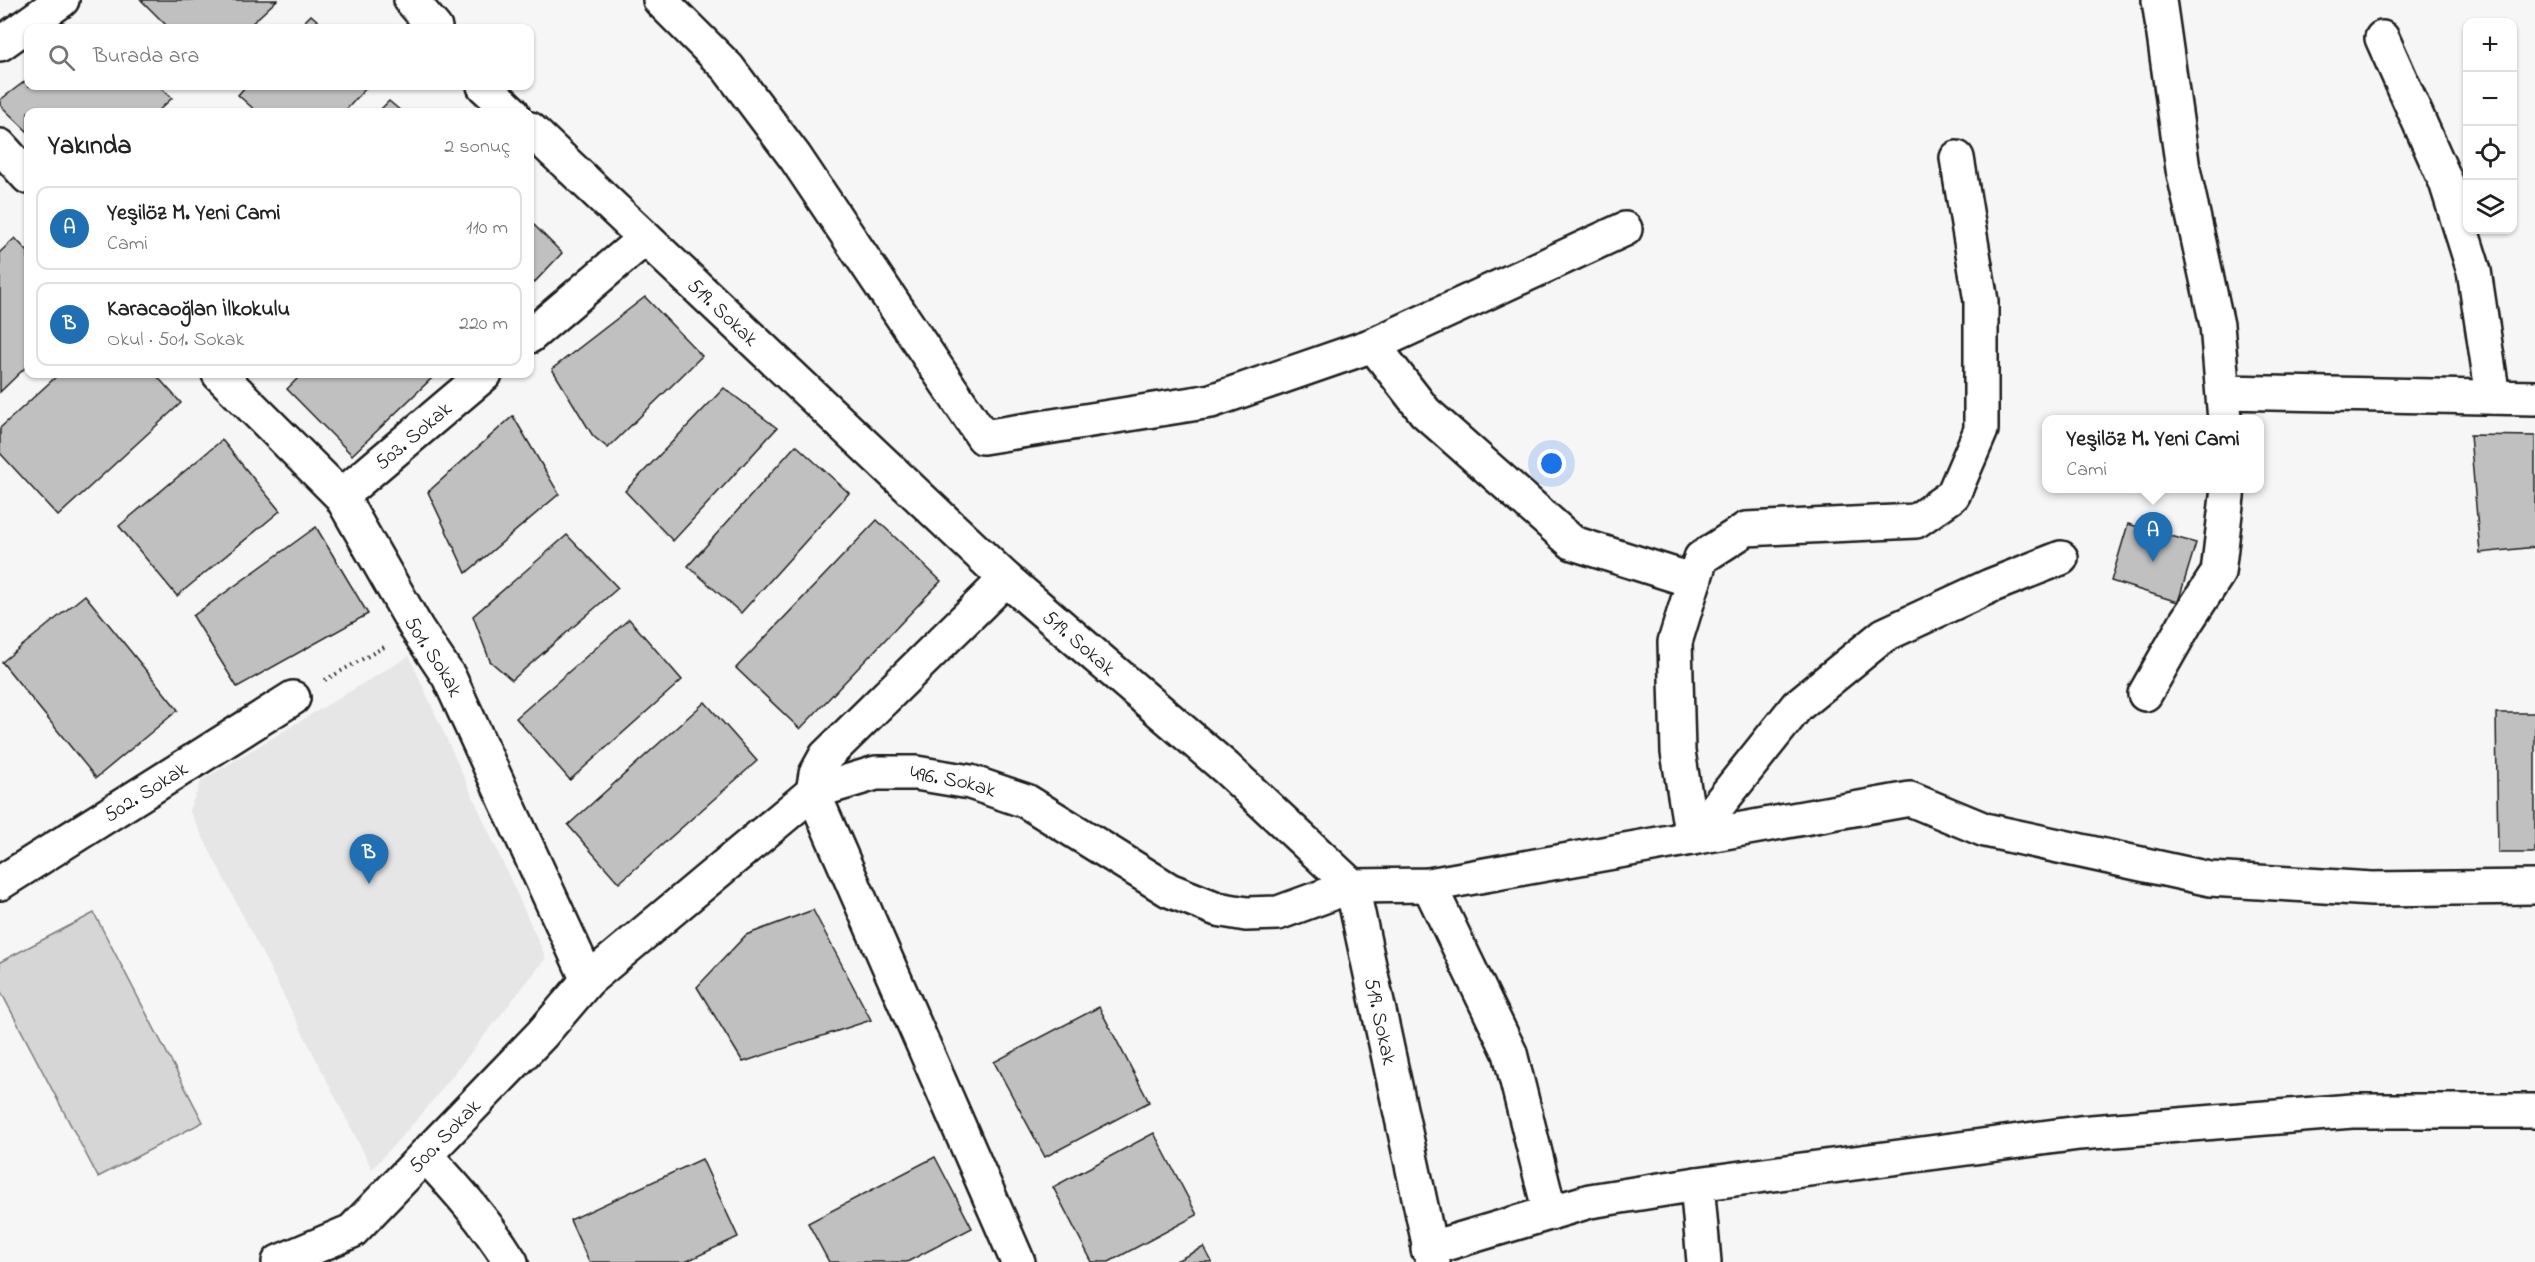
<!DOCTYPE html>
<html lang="tr">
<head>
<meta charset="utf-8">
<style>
  body { margin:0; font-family:"Indie Flower",sans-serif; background:#f6f6f6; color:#222 }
  .controls { position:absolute; right:18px; top:18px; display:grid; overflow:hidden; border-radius:12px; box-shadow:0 2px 4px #0004 }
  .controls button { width:54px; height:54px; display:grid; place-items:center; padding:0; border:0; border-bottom:2px solid #e0e0e0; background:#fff; color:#222; font:30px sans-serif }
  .you { position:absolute; left:1552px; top:464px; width:21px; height:21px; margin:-15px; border:4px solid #fff; border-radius:50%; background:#1a73e8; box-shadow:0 0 0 9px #1a73e833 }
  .badge { display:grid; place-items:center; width:39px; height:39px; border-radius:50%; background:#1f6fb2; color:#fff; font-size:20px; font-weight:700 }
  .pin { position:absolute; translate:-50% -50px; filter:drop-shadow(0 2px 3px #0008) }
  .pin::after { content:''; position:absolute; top:32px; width:21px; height:18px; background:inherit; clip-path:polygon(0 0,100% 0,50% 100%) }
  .popup { position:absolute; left:2042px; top:415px; width:222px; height:78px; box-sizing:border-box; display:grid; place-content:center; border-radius:12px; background:#fff; filter:drop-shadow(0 2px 4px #0005); font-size:20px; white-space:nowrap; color:#767676 }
  .popup b { font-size:22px; color:#222 }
  .popup::after { content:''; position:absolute; left:50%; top:100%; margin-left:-12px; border:12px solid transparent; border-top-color:#fff }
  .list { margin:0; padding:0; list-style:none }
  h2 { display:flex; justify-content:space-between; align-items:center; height:78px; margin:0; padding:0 24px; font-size:26px }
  h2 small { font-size:20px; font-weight:400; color:#767676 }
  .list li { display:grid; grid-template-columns:39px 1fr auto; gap:18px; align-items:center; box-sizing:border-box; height:84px; margin:0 12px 12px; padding:0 12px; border:2px solid #e0e0e0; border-radius:12px }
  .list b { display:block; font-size:22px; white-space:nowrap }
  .list p { margin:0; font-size:20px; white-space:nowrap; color:#767676 }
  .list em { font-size:20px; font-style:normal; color:#767676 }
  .icon { flex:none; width:33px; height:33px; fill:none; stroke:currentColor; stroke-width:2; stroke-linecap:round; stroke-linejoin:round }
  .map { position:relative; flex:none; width:2535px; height:1262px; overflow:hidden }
  .search { position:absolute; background:#fff; box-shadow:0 2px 4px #0004; left:24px; top:24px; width:510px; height:66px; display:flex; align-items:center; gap:15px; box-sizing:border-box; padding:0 21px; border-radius:12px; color:#767676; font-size:22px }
  .panel { position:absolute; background:#fff; box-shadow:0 2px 4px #0004; left:24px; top:108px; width:510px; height:270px; border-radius:12px }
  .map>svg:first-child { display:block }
</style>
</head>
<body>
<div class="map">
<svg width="2535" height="1262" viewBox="0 0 2535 1262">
  <rect width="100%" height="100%" fill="#f6f6f6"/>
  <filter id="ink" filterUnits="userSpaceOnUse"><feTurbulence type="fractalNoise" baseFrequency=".0167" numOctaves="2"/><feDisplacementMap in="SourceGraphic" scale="12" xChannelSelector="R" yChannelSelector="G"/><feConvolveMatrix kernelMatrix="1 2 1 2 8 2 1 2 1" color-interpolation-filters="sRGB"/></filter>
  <g filter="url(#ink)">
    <!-- built -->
    <path fill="#e6e6e6" d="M409,656l137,302 -124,156 -50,55 -183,-359 13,-30z"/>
    <!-- green -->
    <path fill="#d6d6d6" stroke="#797979" stroke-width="1.5" d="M94,913l109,209 -105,55 -98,-187v-28z"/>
    <!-- building -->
    <g fill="#c0c0c0" stroke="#1c1c1c" stroke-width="1.5">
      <path d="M141,0h136l-30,28h-78z"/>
      <path d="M311,15l15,13h-28z"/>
      <path d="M28,79v7h131l13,12 -15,14h-129v20l-28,-27v-5z"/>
      <path d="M246,86h122l-24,26h-87l-19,-17z"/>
      <path d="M389,101l13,11h-24z"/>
      <path d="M530,221l32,32 -32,34z"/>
      <path d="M15,238l13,14v113l-28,27v-140z"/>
      <path d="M645,297l57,59 -94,92 -15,-12 -41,-67z"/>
      <path d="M59,374h96l26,29 -123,113 -58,-63v-25z"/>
      <path d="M302,374h129l3,2 -82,79 -65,-66z"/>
      <path d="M724,388l53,40 -104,113 -48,-50z"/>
      <path d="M513,416l46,78 -93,79 -38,-81z"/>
      <path d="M2470,435l65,1v111l-55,6z"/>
      <path d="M222,440l58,71 -103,85 -58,-70z"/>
      <path d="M796,445l53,48 -108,120 -53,-47z"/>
      <path d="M877,520l64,61 -141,148 -64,-61z"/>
      <path d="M2128,524l68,19 -18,59 -67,-21z"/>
      <path d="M316,527l52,87 -131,73 -44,-71z"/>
      <path d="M567,535l51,53 -106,92 -22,-19 -17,-45z"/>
      <path d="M85,595l93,115 -82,68 -94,-116z"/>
      <path d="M629,619l53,61 -112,100 -54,-62z"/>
      <path d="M705,702l52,59 -138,122 -51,-58z"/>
      <path d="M2496,713h39v140h-37z"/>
      <path d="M813,910l58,110 -128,42 -46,-75 49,-52z"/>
      <path d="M1099,1007l50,95 -104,55 -51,-95z"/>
      <path d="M1154,1133l43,82 -88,47h-17l-39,-75z"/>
      <path d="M935,1157l37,71 -65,34h-78l-21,-39z"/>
      <path d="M702,1159l36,78 -53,25h-96l-19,-42z"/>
      <path d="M1204,1247l8,15h-38z"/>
    </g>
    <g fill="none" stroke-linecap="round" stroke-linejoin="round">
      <!-- minor casing -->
      <g stroke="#1c1c1c" stroke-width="38">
        <g id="minor">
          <path d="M411,0l24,28"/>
          <path d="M660,0l68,68 67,89 188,280 228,-36 162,-56 52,67 148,131 121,38"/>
          <path d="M2159,0l24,169 34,156 8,95"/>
          <path d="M2382,38l64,144 28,89 19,126"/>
          <path d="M0,44l62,-44"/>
          <path d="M484,86l28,26"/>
          <path id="s1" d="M530,129l476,450 220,189 126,118 81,376"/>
          <path d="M0,146l28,31"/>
          <path d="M530,336l115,-98"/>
          <path d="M1373,345l252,-116"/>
          <path id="s2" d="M219,374l122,122 76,133 32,48 139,303"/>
          <path d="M2223,392l312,6"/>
          <path id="s3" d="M341,496l144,-122"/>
          <path d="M1006,579l-180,177 -10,18 -3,18 205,470"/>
          <path d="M2145,694l41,-72 32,-49 10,-85"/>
          <path d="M1692,838l-14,-86 -3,-110 26,-84 45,-29 170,-8 37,-26 28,-65v-129l-24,-143"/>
          <path d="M1692,838l105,-132 87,-71 106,-49 71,-28"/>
          <path id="s4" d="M0,883l293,-185"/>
          <path d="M1429,885l81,168 40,160"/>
          <path d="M425,1155c32,34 61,67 86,107"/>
          <path d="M1697,1184l7,78"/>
          <path d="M1428,1249l162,-48 107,-17 382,-51 273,-22h183"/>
          <path id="s5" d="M279,1262l73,-31 190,-197 46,-54 225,-188 63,-19h40l54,9 56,19 143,89 48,19 29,5 32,-1 74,-27 77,-1 481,-86 75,31 225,49 162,10 163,-2"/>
        </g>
      </g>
      <!-- path -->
      <path stroke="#1c1c1c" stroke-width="4" stroke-dasharray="1.5 4.5" stroke-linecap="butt" d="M325,680l61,-34"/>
      <!-- minor -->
      <use href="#minor" stroke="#fff" stroke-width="33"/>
    </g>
  </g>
  <g text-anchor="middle" stroke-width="5" stroke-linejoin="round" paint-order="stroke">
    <!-- street labels -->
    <g font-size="21" fill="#1c1c1c" stroke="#fff">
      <text dy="7" stroke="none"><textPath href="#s1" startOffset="266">519. Sokak</textPath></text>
      <text dy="7" stroke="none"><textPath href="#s3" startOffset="94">503. Sokak</textPath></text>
      <text dy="7" stroke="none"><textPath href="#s1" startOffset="752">519. Sokak</textPath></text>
      <text dy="7" stroke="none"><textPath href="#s2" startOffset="358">501. Sokak</textPath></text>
      <text dy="7" stroke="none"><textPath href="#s5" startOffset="861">496. Sokak</textPath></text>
      <text dy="7" stroke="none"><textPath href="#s4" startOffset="172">502. Sokak</textPath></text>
      <text dy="7" stroke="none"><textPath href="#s1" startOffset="1256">519. Sokak</textPath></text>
      <text dy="7" stroke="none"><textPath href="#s5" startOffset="212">500. Sokak</textPath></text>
    </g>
  </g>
</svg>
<div class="controls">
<button>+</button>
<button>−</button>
<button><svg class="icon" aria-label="locate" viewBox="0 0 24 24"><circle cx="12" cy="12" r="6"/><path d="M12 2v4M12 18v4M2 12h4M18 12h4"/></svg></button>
<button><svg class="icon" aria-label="layers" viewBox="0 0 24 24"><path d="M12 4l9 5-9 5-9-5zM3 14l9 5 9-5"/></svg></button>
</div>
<div class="you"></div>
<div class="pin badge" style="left:2153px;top:562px">A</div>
<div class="popup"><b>Yeşilöz M. Yeni Cami</b>Cami</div>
<div class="pin badge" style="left:369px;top:884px">B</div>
<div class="search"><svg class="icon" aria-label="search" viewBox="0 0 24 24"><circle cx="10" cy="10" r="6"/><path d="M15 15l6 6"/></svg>Burada ara</div>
<section class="panel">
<h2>Yakında<small>2 sonuç</small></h2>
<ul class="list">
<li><span class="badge">A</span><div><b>Yeşilöz M. Yeni Cami</b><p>Cami</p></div><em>110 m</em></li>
<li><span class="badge">B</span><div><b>Karacaoğlan İlkokulu</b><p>Okul · 501. Sokak</p></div><em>220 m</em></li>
</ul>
</section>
</div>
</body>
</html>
